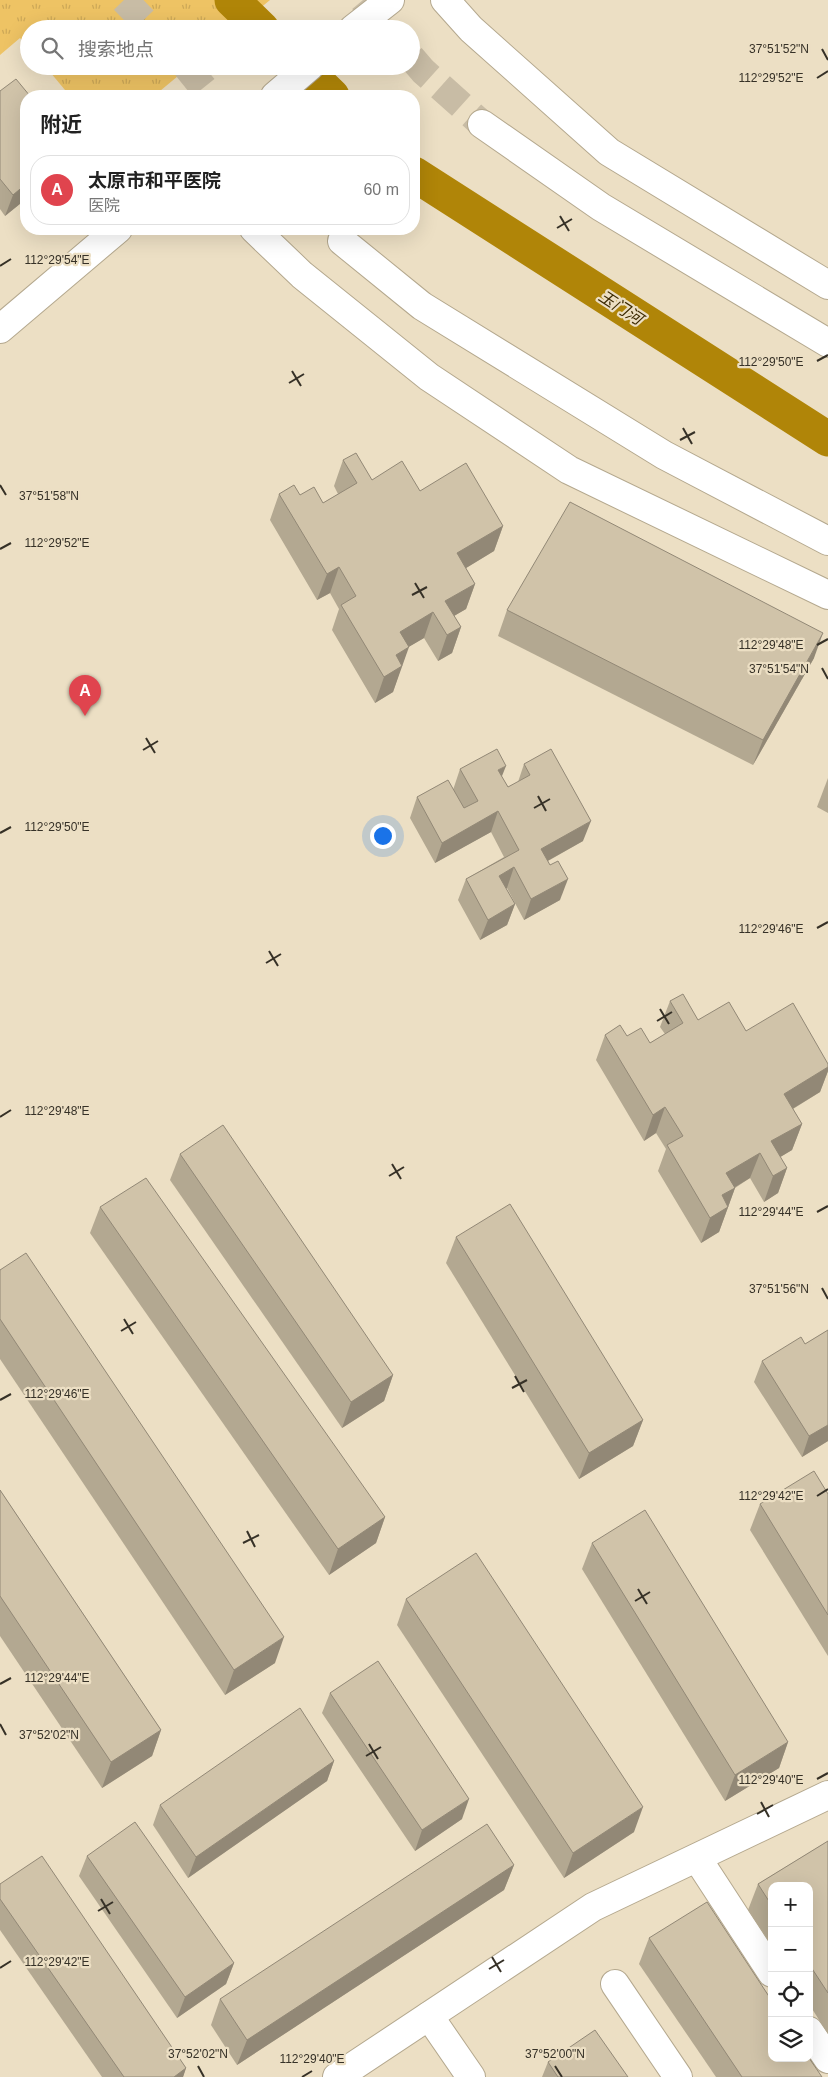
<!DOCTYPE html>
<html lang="zh">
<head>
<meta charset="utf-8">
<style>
  body { margin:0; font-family:Helvetica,"Noto Sans SC",sans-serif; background:#f6f6f6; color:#222 }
  .controls { position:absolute; right:15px; bottom:15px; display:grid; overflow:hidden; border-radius:10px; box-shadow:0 5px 20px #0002 }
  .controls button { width:45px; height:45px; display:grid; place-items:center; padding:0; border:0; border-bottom:1px solid #e0e0e0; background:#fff; color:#222; font:25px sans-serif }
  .you { position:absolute; left:382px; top:835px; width:18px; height:18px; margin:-12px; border:4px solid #fff; border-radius:50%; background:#1a73e8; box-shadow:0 0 0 8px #1a73e833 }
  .badge { display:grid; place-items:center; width:32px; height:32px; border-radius:50%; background:#d93025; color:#fff; font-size:16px; font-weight:700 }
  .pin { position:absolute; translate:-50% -41px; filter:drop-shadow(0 1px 2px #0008) }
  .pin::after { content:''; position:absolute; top:26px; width:18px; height:15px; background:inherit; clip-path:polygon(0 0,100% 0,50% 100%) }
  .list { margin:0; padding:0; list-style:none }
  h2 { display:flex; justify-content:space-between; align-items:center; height:65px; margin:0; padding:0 20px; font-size:21px }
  h2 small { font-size:16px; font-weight:400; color:#767676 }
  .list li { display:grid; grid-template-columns:32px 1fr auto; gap:15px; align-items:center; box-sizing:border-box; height:70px; margin:0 10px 10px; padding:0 10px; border:1px solid #e0e0e0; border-radius:20px }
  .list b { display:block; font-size:19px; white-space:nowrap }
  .list p { margin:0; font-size:16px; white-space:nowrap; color:#767676 }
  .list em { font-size:16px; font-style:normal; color:#767676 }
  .icon { flex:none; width:28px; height:28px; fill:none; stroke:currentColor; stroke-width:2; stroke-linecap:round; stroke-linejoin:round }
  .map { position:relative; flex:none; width:828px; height:2077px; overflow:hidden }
  .search { position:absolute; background:#fff; box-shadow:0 5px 20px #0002; left:20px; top:20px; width:400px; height:55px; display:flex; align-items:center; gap:12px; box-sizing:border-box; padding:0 18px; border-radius:28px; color:#767676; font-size:19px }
  .panel { position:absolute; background:#fff; box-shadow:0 5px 20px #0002; left:20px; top:90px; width:400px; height:145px; border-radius:20px }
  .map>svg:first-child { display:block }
</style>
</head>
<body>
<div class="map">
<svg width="828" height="2077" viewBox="0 0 828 2077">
  <defs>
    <pattern id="park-tufts" width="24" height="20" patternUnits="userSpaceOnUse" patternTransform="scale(1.25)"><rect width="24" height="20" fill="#eec364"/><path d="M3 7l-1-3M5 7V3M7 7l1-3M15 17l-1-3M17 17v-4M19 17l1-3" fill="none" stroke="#cda857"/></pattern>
  </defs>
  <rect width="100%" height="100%" fill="#ecdfc4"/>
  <!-- park -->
  <g fill="url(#park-tufts)">
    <path d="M0,0h270l-35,29h-206v19l-9,-10 -20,17z"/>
    <path d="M45,66h145l-36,30h-84z"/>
  </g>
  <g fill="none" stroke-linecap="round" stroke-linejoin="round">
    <!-- canal -->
    <g stroke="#b08508" stroke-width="35">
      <path d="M232,0l30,29"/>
      <path d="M301,66l31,30"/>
      <path d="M414,174l414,265"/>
    </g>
    <!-- major-tunnel -->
    <g stroke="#c8bca5" stroke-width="28" stroke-dasharray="28 14" stroke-linecap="butt">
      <path d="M124,0l28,29"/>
      <path d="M363,0l24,29"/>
      <path d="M411,57l12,14 59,53"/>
      <path d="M186,66l24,30"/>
    </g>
    <!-- minor casing -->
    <g stroke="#b4a88e" stroke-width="30">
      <g id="minor">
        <path d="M445,0l26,29 138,123 219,133"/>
        <path d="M353,29l37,-29"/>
        <path d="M275,96l35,-30"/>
        <path d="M254,229l48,46 127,102 140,93 259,125"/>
        <path d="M0,329l118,-100"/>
        <path d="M697,1858l75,115"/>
        <path d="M615,1984l63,93"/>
        <path d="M429,2016l42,61"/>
        <path d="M809,2031l19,28"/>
        <path d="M337,2077l256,-170 235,-112"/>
      </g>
    </g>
    <!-- major casing -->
    <g stroke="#b4a88e" stroke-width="30">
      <g id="major">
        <path d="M482,124l119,83 227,136"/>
        <path d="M342,241l80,65 242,149 164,86"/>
      </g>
    </g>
    <!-- minor -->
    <use href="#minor" stroke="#fff" stroke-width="28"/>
    <!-- major -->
    <use href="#major" stroke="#fff" stroke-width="28"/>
  </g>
  <!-- wall -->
  <g fill="#b3a891">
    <path d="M0,91l26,5v103l-21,17 -5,-7z"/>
    <path d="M343,460l29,20 48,11 83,35 -9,25 -28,17 9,16 -9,25 -12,7 7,11 -9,26 -14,8 -14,-23 -16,9 -15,45 -18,11 -43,-73 7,-21 -9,-16 -13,7 -47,-80 9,-26 21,1 23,8 15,-9 -4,-8z"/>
    <path d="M507,610l307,48 -61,107 -255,-129z"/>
    <path d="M524,764l59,77 -35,20 12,39 -36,20 -17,-32h-1l9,16 -8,21 -27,15 -22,-40 8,-21 38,-22 -13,-25 -56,31 -25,-45 7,-21 36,-7 7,-21 42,8 6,10 10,-5z"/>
    <path d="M828,778v35l-11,-6z"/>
    <path d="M670,1001l28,19 48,11 82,33v7l-8,21 -27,17 9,15 -10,26 -12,7 7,11 -9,25 -14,9 -14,-24 -15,10 -16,44 -18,11 -43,-72 8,-22 -10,-16 -12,8 -48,-81 9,-25 22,1 23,7 15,-9 -5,-7z"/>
    <path d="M180,1154l213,221 -9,26 -42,27 -172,-248z"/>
    <path d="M100,1207l285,310 -9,26 -47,32 -239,-342z"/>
    <path d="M456,1237l187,183 -10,26 -54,33 -133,-216z"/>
    <path d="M0,1270l275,393 -50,32 -225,-336z"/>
    <path d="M828,1330v111l-26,16 -48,-75 8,-21 43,-17z"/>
    <path d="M0,1490l161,240 -9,26 -50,32 -102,-152z"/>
    <path d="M828,1494v162l-78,-126 10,-26z"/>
    <path d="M592,1543l196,199 -9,26 -54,33 -143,-232z"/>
    <path d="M406,1599l228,233 -70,46 -167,-253z"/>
    <path d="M330,1693l132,126 -47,32 -93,-138z"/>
    <path d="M334,1761l-7,20 -139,97 -35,-53 7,-20z"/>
    <path d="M828,1841v193l-19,-30v-118h-37v60l-24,-36 10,-26z"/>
    <path d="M87,1856l147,107 -8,21 -49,34 -98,-142z"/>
    <path d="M514,1865l-10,25 -267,175 -26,-40 9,-26z"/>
    <path d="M0,1884l186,184 -3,9h-81l-102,-147z"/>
    <path d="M649,1938l173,139h-106l-77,-113z"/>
    <path d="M548,2062l80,15h-86z"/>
  </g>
  <!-- shaded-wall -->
  <g fill="#928876">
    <path d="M26,184v15l-21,17 8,-21z"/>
    <path d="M503,526l-9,25 -46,28 9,-26z"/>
    <path d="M339,567l-9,26 -13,7 10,-26z"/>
    <path d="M475,584l-9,25 -26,15 5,-23z"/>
    <path d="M433,612l-9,26 -34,20 10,-26z"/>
    <path d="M461,627l-9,26 -14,8 9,-26z"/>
    <path d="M823,633l-9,25 -61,107 10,-25z"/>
    <path d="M409,647l-16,45 -18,11 9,-26 12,-22z"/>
    <path d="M506,766l-8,20v-16z"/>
    <path d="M498,811l-7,21 -56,31 7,-20z"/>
    <path d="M591,821l-8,20 -50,28 8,-20z"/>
    <path d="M514,867l-7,21 -15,8 7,-20z"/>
    <path d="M568,879l-8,21 -36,20 7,-21z"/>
    <path d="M515,904l-8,21 -27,15 8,-20z"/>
    <path d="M828,1067v4l-8,21 -46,28 10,-26z"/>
    <path d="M665,1107l-9,26 -12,8 9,-26z"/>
    <path d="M802,1124l-10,26 -25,15 4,-24z"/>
    <path d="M760,1153l-10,25 -33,20 9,-25z"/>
    <path d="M787,1168l-9,25 -14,9 9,-26z"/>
    <path d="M735,1188l-16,44 -18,11 9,-25 12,-23z"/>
    <path d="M393,1375l-9,26 -42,27 9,-26z"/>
    <path d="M643,1420l-10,26 -54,33 10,-26z"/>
    <path d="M828,1425v16l-26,16 7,-21z"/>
    <path d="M385,1517l-9,26 -47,32 9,-26z"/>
    <path d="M284,1637l-9,26 -50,32 9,-25z"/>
    <path d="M161,1730l-9,26 -50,32 9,-26z"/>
    <path d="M788,1742l-9,26 -54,33 10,-26z"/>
    <path d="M334,1761l-7,20 -139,97 8,-21z"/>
    <path d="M469,1799l-7,20 -47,32 7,-21z"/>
    <path d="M643,1807l-9,25 -70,46 9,-25z"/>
    <path d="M514,1865l-10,25 -267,175 10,-25z"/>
    <path d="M234,1963l-8,21 -49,34 8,-21z"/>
    <path d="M186,2068l-3,9h-9z"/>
  </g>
  <!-- building -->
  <g fill="#d0c3a9" stroke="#928876">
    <path d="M16,79l14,17h-4v88l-13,11 -13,-16v-88z"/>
    <path d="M356,453l16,27 30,-19 18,30 46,-28 37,63 -46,27 18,31 -30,17 16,26 -14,8 -14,-23 -33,20 9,15 -13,8 6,11 -18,11 -43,-72 15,-9 -17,-29 -12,7 -48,-80 15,-9 6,10 14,-8 9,16 34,-20 -14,-23z"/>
    <path d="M570,502l253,131 -60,107 -256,-130z"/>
    <path d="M497,749l9,17 -8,4 10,17 22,-12 -6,-11 27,-15 40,72 -50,28 9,16 8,-4 10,18 -37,20 -17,-32 -15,9 16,28 -27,16 -22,-41 53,-29 -21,-39 -56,32 -25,-46 31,-17 16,28 14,-7 -18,-32z"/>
    <path d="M683,994l15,26 31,-18 17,29 47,-28 35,61v3l-44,27 18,30 -31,17 16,27 -14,8 -13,-23 -34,20 9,15 -13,7 6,12 -18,11 -43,-73 16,-9 -18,-29 -12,8 -48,-80 15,-10 7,11 14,-8 9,15 33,-20 -13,-22z"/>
    <path d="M223,1125l170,250 -42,27 -171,-248z"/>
    <path d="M146,1178l239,339 -47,32 -238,-342z"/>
    <path d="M510,1204l133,216 -54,33 -133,-216z"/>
    <path d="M26,1253l258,384 -50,33 -234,-351v-49z"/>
    <path d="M828,1330v95l-19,11 -47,-75 39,-24 4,7z"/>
    <path d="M814,1471l14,23v121l-68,-111z"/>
    <path d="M0,1490l161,240 -50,32 -111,-166z"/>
    <path d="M645,1510l143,232 -53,33 -143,-232z"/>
    <path d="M476,1553l167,254 -70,46 -167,-254z"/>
    <path d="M378,1661l91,138 -47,31 -92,-137z"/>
    <path d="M300,1708l34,53 -138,96 -36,-52z"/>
    <path d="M135,1822l99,141 -49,34 -98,-141z"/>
    <path d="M487,1824l27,41 -267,175 -27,-41z"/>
    <path d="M828,1841v152l-19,-29v-78h-37v20l-14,-22z"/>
    <path d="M42,1856l144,212 -12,9h-50l-124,-178v-15z"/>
    <path d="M707,1902l65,99v57h37l13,19h-80l-93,-139z"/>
    <path d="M595,2030l33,47h-70l-10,-15z"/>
  </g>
  <!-- ticks -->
  <path fill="none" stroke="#363127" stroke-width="2" d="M822,49l6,11M817,78l11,-7M560,216l9,15M557,228l15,-9M0,266l11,-7M817,361l11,-6M292,371l9,15M289,383l15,-9M683,428l9,16M680,440l15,-8M0,485l6,10M0,549l11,-6M415,583l9,15M412,595l15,-8M817,645l11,-6M822,668l6,11M146,738l9,15M143,750l15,-9M538,796l8,15M534,808l16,-9M0,833l11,-6M817,928l11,-6M269,951l9,15M266,963l15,-9M660,1009l9,15M657,1021l15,-9M0,1117l11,-7M392,1164l9,15M389,1176l15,-9M817,1212l11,-6M822,1288l6,11M124,1319l9,15M121,1331l15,-9M515,1376l9,16M512,1388l15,-8M0,1400l11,-6M817,1496l11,-7M247,1531l8,16M243,1543l16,-8M638,1589l9,15M635,1601l15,-9M0,1684l11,-6M0,1724l6,11M369,1744l9,15M366,1756l15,-9M817,1779l11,-6M761,1802l8,15M757,1814l16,-9M101,1899l9,15M98,1911l15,-9M492,1957l9,15M0,1968l11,-7M489,1969l15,-9M198,2066l6,11M555,2066l7,11M302,2077l10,-6"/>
  <g text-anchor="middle" stroke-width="4.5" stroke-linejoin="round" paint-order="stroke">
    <!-- water labels -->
    <g font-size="16" font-style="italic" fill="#3b2900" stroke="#ecdfc4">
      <text transform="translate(621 307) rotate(33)" y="6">玉门河</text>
    </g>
  </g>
  <g font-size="12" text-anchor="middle" fill="#363127" stroke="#ecdfc4" stroke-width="4.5" stroke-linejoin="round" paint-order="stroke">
    <text x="779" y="53">37°51'52"N</text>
    <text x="771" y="82">112°29'52"E</text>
    <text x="57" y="264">112°29'54"E</text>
    <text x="771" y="366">112°29'50"E</text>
    <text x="49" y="500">37°51'58"N</text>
    <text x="57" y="547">112°29'52"E</text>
    <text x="771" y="649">112°29'48"E</text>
    <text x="779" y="673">37°51'54"N</text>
    <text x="57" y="831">112°29'50"E</text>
    <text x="771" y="933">112°29'46"E</text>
    <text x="57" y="1115">112°29'48"E</text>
    <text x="771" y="1216">112°29'44"E</text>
    <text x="779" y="1293">37°51'56"N</text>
    <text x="57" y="1398">112°29'46"E</text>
    <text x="771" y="1500">112°29'42"E</text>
    <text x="57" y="1682">112°29'44"E</text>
    <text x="49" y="1739">37°52'02"N</text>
    <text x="771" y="1784">112°29'40"E</text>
    <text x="57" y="1966">112°29'42"E</text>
    <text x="198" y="2058">37°52'02"N</text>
    <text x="555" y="2058">37°52'00"N</text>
    <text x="312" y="2063">112°29'40"E</text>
  </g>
</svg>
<div class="controls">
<button>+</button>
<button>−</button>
<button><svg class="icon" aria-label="locate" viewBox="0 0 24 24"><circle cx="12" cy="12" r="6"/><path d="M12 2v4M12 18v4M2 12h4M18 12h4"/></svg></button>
<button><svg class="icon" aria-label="layers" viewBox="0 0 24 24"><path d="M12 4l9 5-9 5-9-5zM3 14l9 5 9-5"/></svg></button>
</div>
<div class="you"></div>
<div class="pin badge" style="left:85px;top:716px;background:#e0444e">A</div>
<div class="search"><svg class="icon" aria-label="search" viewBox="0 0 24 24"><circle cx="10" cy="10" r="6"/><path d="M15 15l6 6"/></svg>搜索地点</div>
<section class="panel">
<h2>附近<small></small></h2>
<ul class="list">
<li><span class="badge" style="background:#e0444e">A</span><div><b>太原市和平医院</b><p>医院</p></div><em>60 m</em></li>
</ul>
</section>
</div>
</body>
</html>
